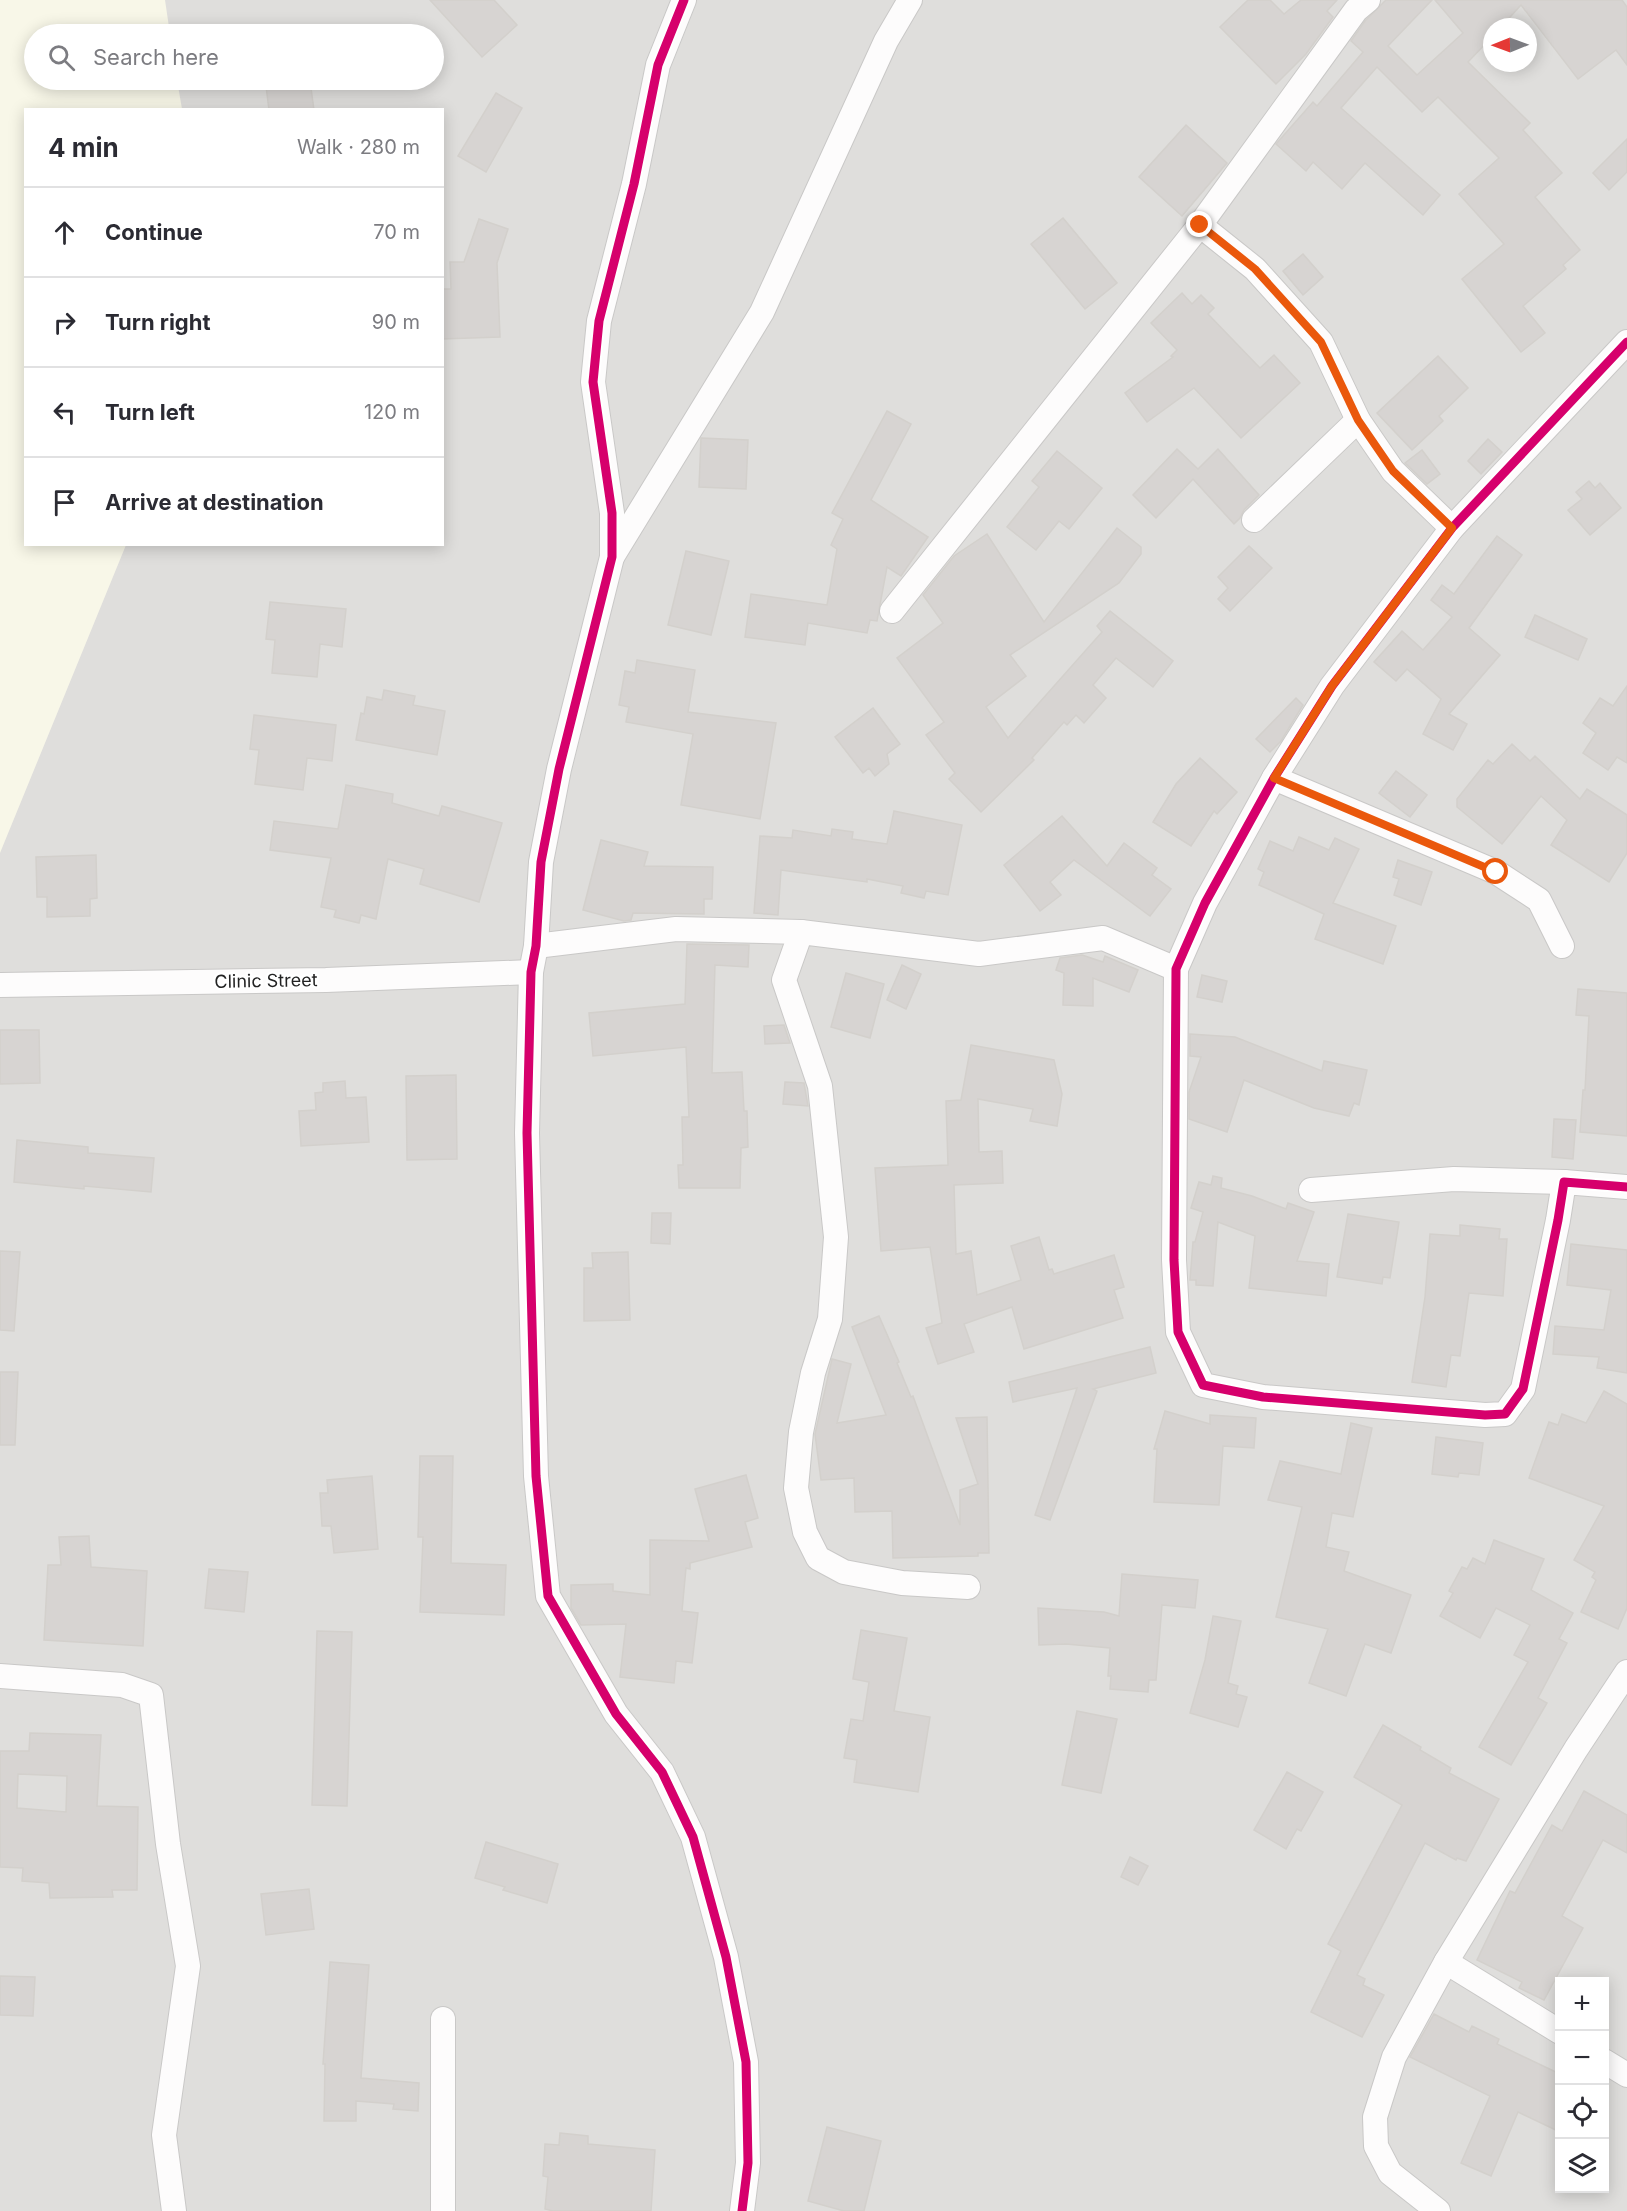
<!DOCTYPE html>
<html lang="en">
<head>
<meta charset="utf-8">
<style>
  body { margin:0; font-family:Inter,sans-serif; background:#f2f2f3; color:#2b2b33 }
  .controls { position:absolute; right:18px; bottom:18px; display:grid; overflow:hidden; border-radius:0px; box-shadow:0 3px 15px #0003 }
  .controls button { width:54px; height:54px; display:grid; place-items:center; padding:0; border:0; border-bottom:2px solid #e1e1e2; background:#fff; color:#2b2b33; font:30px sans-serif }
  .compass { position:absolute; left:1483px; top:18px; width:54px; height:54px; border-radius:50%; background:#fff; box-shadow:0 3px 15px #0003; rotate:269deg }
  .stop { position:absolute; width:18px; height:18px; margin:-14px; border:4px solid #ea580c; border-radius:50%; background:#fff }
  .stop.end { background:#ea580c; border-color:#fff; box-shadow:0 2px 6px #0008 }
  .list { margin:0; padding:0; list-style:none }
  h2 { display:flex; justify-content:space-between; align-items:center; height:78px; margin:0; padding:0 24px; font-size:26px }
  h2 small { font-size:20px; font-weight:400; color:#7c7c81 }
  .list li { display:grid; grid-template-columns:39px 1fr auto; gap:18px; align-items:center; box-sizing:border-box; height:90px; padding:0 24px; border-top:2px solid #e1e1e2 }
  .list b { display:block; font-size:22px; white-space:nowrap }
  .list em { font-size:20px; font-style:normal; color:#7c7c81 }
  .icon { flex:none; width:33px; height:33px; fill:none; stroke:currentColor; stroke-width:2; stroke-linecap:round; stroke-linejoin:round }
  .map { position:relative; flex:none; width:1627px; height:2211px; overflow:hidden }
  .search { position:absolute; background:#fff; box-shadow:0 3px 15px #0003; left:24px; top:24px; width:420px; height:66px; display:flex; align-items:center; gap:15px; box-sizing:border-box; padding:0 21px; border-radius:33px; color:#7c7c81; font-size:22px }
  .panel { position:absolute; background:#fff; box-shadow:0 3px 15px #0003; left:24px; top:108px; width:420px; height:438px; border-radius:0px }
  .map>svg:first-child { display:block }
</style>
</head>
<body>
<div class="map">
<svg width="1627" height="2211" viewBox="0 0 1627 2211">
  <rect width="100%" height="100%" fill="#f0eeeb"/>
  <!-- residential -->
  <path fill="#dfdedc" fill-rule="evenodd" d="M0,0h1627v2211h-1627zM1492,27h36v36h-36zM34,34h400v46h-400zM26,110h416v434h-416zM1560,1982h44v206h-44z"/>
  <!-- education -->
  <path fill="#f8f7e8" d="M0,0h165l5,34h-136v46h143l5,29 -156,1v434l100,1 -126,308z"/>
  <!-- building -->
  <g fill="#d7d4d2" stroke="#d3d0cc" stroke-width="1.5" fill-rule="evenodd">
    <path d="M430,0h64l23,25 -35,32z"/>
    <path d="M1248,0h22l14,14 17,-14h36l-10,11 6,6 -27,37 -30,30 -56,-57z"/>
    <path d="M1386,0h46l-44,46 29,29 46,-42 -28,-33h187l5,7v58l-11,-15 -38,29 -57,-74 -20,22h-9v10l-24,25 62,61 -7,7 39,43 -27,24 45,53 -17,15 3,4 -43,37 22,27 -24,19 -59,-73 42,-35 -45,-50 40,-36 -61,-61 -16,15 -45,-45 -36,41 99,87 -17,20 -58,-52 -23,26 -29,-27 -7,9 -30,-27 37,-42 4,4 46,-54 -12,-11 14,-20z"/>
    <path d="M310,81l4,29h-45l-3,-24z"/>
    <path d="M496,93l26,15 -36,64 -28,-16z"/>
    <path d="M1186,125l41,38 -45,53 -43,-39z"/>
    <path d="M1627,139v33l-18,18 -16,-17z"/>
    <path d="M1063,218l54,65 -32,26 -54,-65z"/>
    <path d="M479,219l29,10 -11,34 3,74 -58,2v-50h9l-1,-27h14z"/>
    <path d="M1303,254l20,23 -20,18 -20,-24z"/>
    <path d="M1182,293l10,11 9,-9 13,13 -6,6 52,54 14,-13 26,28 -59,55 -47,-50 -47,34 -22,-29 48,-36 -2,-1 6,-6 -26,-27z"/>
    <path d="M1438,356l30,32 -29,28 4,5 -31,29 -35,-37z"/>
    <path d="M887,411l24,13 -40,76 57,37 -27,39 -14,-9 -10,54 -7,-1 -3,13 -59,-10 -3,22 -60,-8 6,-43 76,11 10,-56 -6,-4 12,-26 -11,-6z"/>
    <path d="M701,438l47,2 -2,49 -47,-2z"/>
    <path d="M1488,439l14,13 -21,22 -13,-13z"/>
    <path d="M1177,449l21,20 20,-20 41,46 -15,15 -4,8 -6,6 -41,-45 -37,39 -23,-23z"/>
    <path d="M1422,450l18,24 -13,10 -22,-21z"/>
    <path d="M1057,451l45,37 -33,41 -10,-8 -23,29 -29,-23 32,-40 -7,-6z"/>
    <path d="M1589,481l6,7 5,-5 21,25 -31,27 -22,-25 14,-11 -6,-7z"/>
    <path d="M1117,528l24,19v7l-22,29 -109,72 16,21 -40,31 22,31 94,-106 -5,-6 13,-15 63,50 -20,26 -37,-29 -23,27 13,13 -22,25 -8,-8 -9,10 -3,-3 -32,36 2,2 -53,52 -32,-33 6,-6 -29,-38 18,-13 -47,-64 46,-35 -20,-28 31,-39 33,-22 57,88z"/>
    <path d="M1497,536l25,19 -53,73 31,27 -51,59 18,10 -14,26 -30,-16 18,-35 -34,-30 -11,12 -22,-19 28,-31 21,19 29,-33 -21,-17 11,-15 12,9z"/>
    <path d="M1249,546l23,22 -42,43 -12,-12 10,-11 -10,-11z"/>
    <path d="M686,551l43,10 -18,74 -43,-10z"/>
    <path d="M270,602l76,7 -4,38 -22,-3 -3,33 -45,-4 3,-33 -9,-1z"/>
    <path d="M1535,615l52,24 -9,21 -53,-23z"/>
    <path d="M637,660l58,10 -7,42 88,11 -16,96 -79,-14 12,-71 -67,-12 3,-15 -10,-2 6,-34 10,2z"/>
    <path d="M1627,686v77l-10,-6 -9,13 -25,-17 13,-20 -13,-10 17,-25 13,8z"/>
    <path d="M384,690l31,6 -2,9 32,6 -8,44 -81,-15 5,-27 3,1 3,-17 15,3z"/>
    <path d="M1296,698l7,7 -22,36 -11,11 -14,-13z"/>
    <path d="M873,708l27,36 -13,10 2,10 -14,12 -6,-8 -6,5 -28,-36z"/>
    <path d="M254,715l82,10 -4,36 -25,-3 -4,32 -48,-6 4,-34 -9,-1z"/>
    <path d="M1512,744l18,17 5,-5 45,43 7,-10 40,26v38l-18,29 -58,-37 16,-25 -26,-24 -39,48 -45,-37v-8l31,-39 5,4z"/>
    <path d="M1200,758l37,34 -20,22 -3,-3 -23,35 -38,-24 23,-38z"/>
    <path d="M1396,771l31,24 -17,22 -31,-24z"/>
    <path d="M346,785l47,9 -1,9 47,13 3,-10 60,17 -23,79 -59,-18 4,-15 -36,-10 -12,60 -15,-4 -2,8 -25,-6 2,-7 -15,-3 10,-49 -61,-8 4,-29 64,8z"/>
    <path d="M894,811l68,14 -14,70 -22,-4 -2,7 -23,-5 2,-7 -36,-7v3l-86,-12 -3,45 -24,-2 6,-77 32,2 1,-8 38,6 1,-7 21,3 -1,7 35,5z"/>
    <path d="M1062,816l45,50 17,-23 33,25 -5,7 19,14 -21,27 -76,-56 -24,22 11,13 -21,16 -36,-46z"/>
    <path d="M1299,837l30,13 6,-12 24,11 -26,54 63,23 -13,38 -68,-25 9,-25 -65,-29 5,-13 -6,-3 12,-28 23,10z"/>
    <path d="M601,840l47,12 -4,14 69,1 -1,32h-8v15l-71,-1 -2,7 -7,1 -41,-11z"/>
    <path d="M96,855l1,43 -7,1v17l-43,1v-20h-10l-1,-40z"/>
    <path d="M1398,860l34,12 -11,33 -27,-10 5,-16 -6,-2z"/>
    <path d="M687,944l62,1 -1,22 -33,-2 -3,108 30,-1 2,39h3l1,36 -7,1 -1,40h-61l-1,-23h5l-1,-48h7l-3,-70 -93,9 -4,-43 96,-9z"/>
    <path d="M1082,955l21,7 2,-6 33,14 -9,22 -36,-14v28l-30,-1 1,-32 -8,-3 4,-12z"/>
    <path d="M902,965l19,9 -15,35 -19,-9z"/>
    <path d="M846,973l38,11 -14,54 -39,-11z"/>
    <path d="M1202,975l25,6 -5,21 -25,-5z"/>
    <path d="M1578,989l49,4v143l-47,-4 3,-42h2l4,-74 -13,-1z"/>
    <path d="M784,1025l6,18 -25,1 -1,-18z"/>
    <path d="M0,1030h39l1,53 -40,1z"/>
    <path d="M1190,1034l45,3 87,34 2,-10 43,9 -8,35 -5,-2 -5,13 -35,-8 -70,-28 -17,52 -38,-13v-27l12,-35 -11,-1z"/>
    <path d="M971,1045l83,15 8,34 -5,32 -27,-5 3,-12 -55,-10 1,53 23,-1 1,32 -49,2 2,69 15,-3 6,44 44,-15 -10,-34 28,-9 10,33 3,-1 2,5 60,-19 10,32 -10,3 9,28 -99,31 -12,-42 -48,17 10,28 -36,12 -12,-36 16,-5 -12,-76 -49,4 -6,-83 73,-3 -2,-64 15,-1z"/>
    <path d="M456,1075l1,84 -50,1 -1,-84z"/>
    <path d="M345,1081l1,17 20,-1 3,45 -68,4 -2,-35 17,-1 -1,-17 8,-1v-9z"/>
    <path d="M785,1082l19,1 4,23 -25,-2z"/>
    <path d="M1554,1119l22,1 -3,39 -21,-2z"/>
    <path d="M17,1140l71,7v6l66,5 -3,34 -67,-6v3l-70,-7z"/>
    <path d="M1213,1176l9,2 -1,10 31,8 34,13 2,-6 26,9 -17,49 32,3 -3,32 -77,-8 6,-52 -37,-14 -5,64 -17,-1v-5h-6l3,-38h2l8,-30 -12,-4 8,-26 12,3z"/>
    <path d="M652,1213h19l-1,31 -19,-1z"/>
    <path d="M1348,1214l51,8 -9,56 -7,-1 -1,7 -45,-7z"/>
    <path d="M1460,1225l40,4 -1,10h8l-4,57 -34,-3 -9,63 -9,-1 -5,32 -34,-5 13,-85 5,-63 30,2z"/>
    <path d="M1571,1244l56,6v123l-30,-5 2,-11 -46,-3 2,-28 49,4 7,-40 -44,-5z"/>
    <path d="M0,1251l20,1 -6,79 -14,-1z"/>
    <path d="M628,1252l2,68 -46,1v-53h9l-1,-15z"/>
    <path d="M879,1316l20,46 -2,1 14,34 2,-1 47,129v-35l18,-6 -22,-66 31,-1 2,136h-11v3l-85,2 -1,-47 -37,1 -1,-34 -33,2 -6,-46 17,-75 19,5 -14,59 49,-8 -34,-88z"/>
    <path d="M1150,1347l6,26 -63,16 4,2 -47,129 -15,-5 42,-127 -64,14 -4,-20z"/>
    <path d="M0,1372h18l-3,73h-15z"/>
    <path d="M1604,1391l23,13v204l-9,21 -37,-17 15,-32 -4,-3 3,-5 -21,-12 30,-54 -75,-28 20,-56 9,3 4,-11 24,9z"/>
    <path d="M1165,1411l45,13v-9l46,3 -2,30 -31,-2 -4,59 -65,-3 3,-53h-3z"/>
    <path d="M1351,1423l21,5 -19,89 -21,-4 -6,34 23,5 -5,19 67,24 -20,58 -26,-9 -19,52 -37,-13 19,-54 -52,-12 26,-110 -34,-7 12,-39 61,13z"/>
    <path d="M1436,1437l47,6 -4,32 -20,-2 -1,4 -26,-3z"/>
    <path d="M420,1456h33l-2,107 55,2 -2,50 -84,-3 3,-75h-5z"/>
    <path d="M746,1475l12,43 -13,4 7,25 -62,16v6l-4,-1 -4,43 16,2 -6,50 -16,-2 -2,22 -54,-6 6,-53 -45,1 -10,-17v-23l42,-1v7l37,4v-55l59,1 -14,-52z"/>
    <path d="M372,1476l6,73 -44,4 -3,-27h-9l-2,-33h8l-1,-13z"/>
    <path d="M89,1536l2,31 56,4 -4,75 -99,-6 4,-75h13l-2,-28z"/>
    <path d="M1494,1540l50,19 -13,31 42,23 -14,26 8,4 -29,55 9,5 -36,62 -32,-18 49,-85 -14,-7 16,-30 -34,-17 -16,30 -40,-22 13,-23 -4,-2 13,-24 5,2 6,-11 12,6z"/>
    <path d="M209,1569l39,3 -4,40 -39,-4z"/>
    <path d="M1122,1574l76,6 -3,28 -33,-3 -6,75h-7l-1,12 -38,-3 1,-13h-3l2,-28 -44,-4 -27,1 -1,-37 66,4 15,4z"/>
    <path d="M1213,1616l28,5 -13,62 10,3 -2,8 11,3 -9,30 -48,-14 15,-53z"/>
    <path d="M861,1630l46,8 -13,73 36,6 -12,75 -64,-10 3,-22 -13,-2 7,-39 12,2 6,-39 -16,-3z"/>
    <path d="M317,1631l35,1 -5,174 -35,-1z"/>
    <path d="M1077,1711l40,8 -16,74 -39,-8z"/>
    <path d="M1383,1725l38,22 -1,3 31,18 -2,5 50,26 -33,62 -9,-3 -1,2 -31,-17 -68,132 8,4 -2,6 21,10 -22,42 -51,-25 30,-61 -13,-7 74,-139 -48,-28z"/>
    <path d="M30,1733l71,2 -4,71 41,1 -1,83h-25l1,7 -63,1 -1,-15 -27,-2 1,-13 -23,-1v-116h29zM18,1774l49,2 -1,36 -49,-4z"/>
    <path d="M1287,1772l36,20 -22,39 -4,-2 -11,20 -32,-19z"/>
    <path d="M1584,1791l43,24v38l-24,-13 -41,76 21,12 -39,72 -25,-12 3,-6 -45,-22 33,-69 5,2 37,-68 10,6z"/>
    <path d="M486,1842l72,22 -11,39 -44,-13 2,-3 -30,-9z"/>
    <path d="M1130,1857l18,9 -10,19 -17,-8z"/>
    <path d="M309,1889l5,40 -48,6 -5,-41z"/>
    <path d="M330,1962l39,3 -8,113 58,5 -1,28 -25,-2 1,-5 -38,-3v20h-32l1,-57h-2z"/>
    <path d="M0,1976l35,1 -2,39 -33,-1z"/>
    <path d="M1434,2014l35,18 3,-6 27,13 -2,5 63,30v58l-42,-20 -27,64 -30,-13 29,-67 -80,-39z"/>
    <path d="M827,2127l54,14 -17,70h-20l-36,-10z"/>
    <path d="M560,2133l28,3v8l67,6 -4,61h-98l-8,-2 3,-32 -5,-1 2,-32 14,1z"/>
  </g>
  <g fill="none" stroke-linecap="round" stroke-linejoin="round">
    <!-- minor casing -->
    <g stroke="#c9c8c7" stroke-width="26">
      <g id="minor">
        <path d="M684,0l-26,65 -24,119 -35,137 -6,61 19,131v44l-53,212 -18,93 -5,84 -5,26 -4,161 9,343 12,120 68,118 46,58 31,65 33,120 20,105 2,101 -6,48"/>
        <path d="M1200,225l55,44 66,73 37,78 35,51 59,57"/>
        <path d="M1627,342l-175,186 -120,158 -58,92 -69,125 -29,66 -2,291 4,72 25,53 60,12 222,18 20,-1 18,-25 35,-169 6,-38 63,5"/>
        <path d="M1254,520l104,-100"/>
        <path d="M612,557l150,-245 124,-271 24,-41"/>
        <path d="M892,611l308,-386 156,-215 12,-10"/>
        <path d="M1274,778l222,94 43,28 23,46"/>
        <path d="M536,946l140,-17 125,3"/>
        <path d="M0,985l326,-5 205,-8"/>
        <path d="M1311,1190l143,-11 110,3"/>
        <path d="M968,1587l-66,-4 -58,-11 -26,-14 -13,-26 -9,-44 5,-56 12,-59 17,-54 6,-82 -16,-151 -36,-106 17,-48 178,22 124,-16 73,31"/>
        <path d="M0,1676l122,9 29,10 17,149 20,122 -24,169 10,76"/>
        <path d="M1446,1962l114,70"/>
        <path d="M443,2019v192"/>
        <path d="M1604,2061l23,14"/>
        <path d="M1438,2211l-48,-38 -14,-27 -1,-29 19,-60 52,-95 130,-213 51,-77"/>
      </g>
    </g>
    <!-- minor -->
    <use href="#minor" stroke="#fdfcfc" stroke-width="24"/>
    <!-- cycleway casing -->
    <g stroke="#fff" stroke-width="13">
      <g id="cycleway">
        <path d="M684,0l-26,65 -24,119 -35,137 -6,61 19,131v44l-53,212 -18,93 -5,84 -5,26 -4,161 9,343 12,120 68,118 46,58 31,65 33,120 20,105 2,101 -6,48"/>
        <path d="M1627,342l-175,186 -120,158 -58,92 -69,125 -29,66 -2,291 4,72 25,53 60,12 222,18 20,-1 18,-25 35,-169 6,-38 63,5"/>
      </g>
    </g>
    <!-- cycleway -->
    <use href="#cycleway" stroke="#d6006c" stroke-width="9"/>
  </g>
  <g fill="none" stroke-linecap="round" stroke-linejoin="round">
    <!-- route -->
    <path stroke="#ea580c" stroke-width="8" d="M1200,225l55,44 66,73 37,78 35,51 59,57 -120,158 -58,92 222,94"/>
  </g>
  <g text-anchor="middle" stroke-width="5" stroke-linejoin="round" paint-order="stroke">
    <!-- street labels -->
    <g font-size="18" fill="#222" stroke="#fff">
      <text transform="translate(266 981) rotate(-1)" y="6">Clinic Street</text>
    </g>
  </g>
</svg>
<div class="controls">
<button>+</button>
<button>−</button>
<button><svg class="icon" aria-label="locate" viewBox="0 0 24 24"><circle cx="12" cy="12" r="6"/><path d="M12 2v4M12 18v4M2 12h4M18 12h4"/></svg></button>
<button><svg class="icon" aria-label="layers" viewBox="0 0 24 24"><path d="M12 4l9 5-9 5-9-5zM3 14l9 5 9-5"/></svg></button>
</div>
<svg class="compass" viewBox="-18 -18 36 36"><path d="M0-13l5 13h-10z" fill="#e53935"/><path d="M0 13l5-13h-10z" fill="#7c7c81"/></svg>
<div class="stop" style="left:1496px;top:872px"></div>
<div class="stop end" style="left:1200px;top:225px"></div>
<div class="search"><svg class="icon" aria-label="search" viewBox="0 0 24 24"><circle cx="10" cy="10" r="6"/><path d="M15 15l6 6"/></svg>Search here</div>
<section class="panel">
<h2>4 min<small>Walk · 280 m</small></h2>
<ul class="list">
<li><svg class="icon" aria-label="ahead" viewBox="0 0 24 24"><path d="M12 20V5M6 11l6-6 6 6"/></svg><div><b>Continue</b></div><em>70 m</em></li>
<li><svg class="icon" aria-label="right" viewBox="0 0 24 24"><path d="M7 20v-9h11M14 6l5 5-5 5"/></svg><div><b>Turn right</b></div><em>90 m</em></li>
<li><svg class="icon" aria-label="left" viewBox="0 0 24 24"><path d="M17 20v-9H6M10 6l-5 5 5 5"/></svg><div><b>Turn left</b></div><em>120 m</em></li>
<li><svg class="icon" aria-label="arrive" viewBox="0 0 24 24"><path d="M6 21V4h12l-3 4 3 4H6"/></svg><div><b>Arrive at destination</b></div></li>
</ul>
</section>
</div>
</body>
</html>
